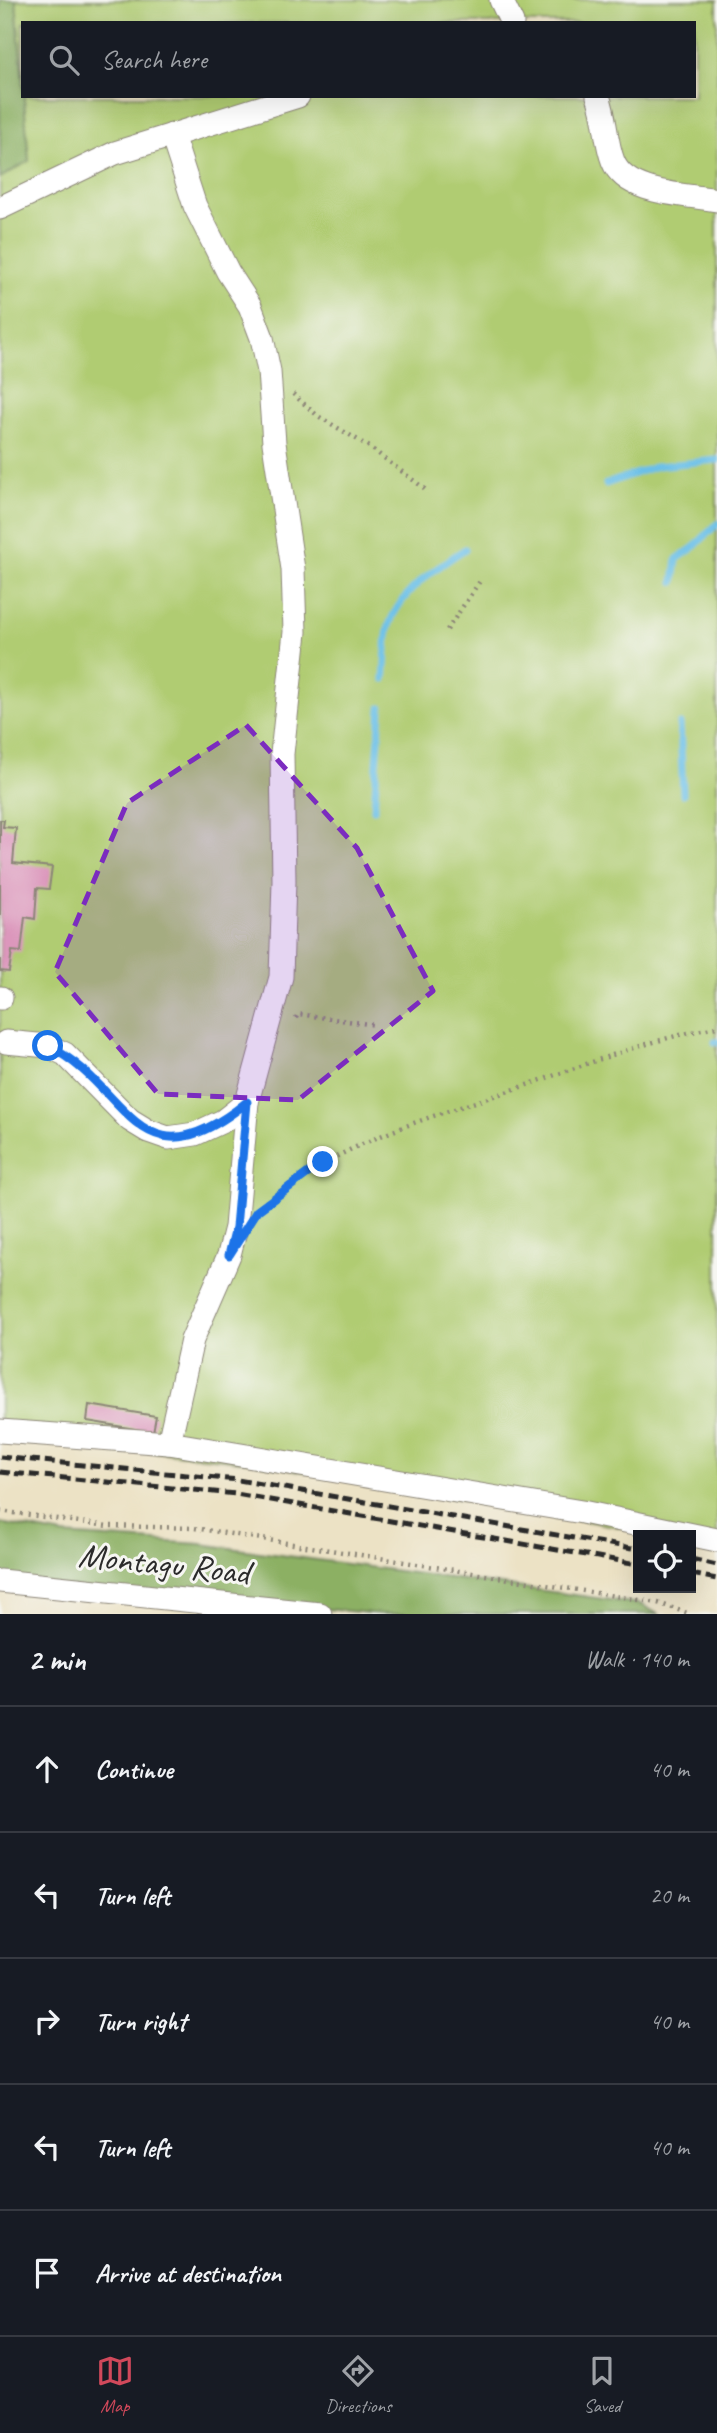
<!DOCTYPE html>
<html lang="en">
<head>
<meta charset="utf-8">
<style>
  body { margin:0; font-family:Caveat,sans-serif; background:#20242c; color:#f1f3f6 }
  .controls { position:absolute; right:21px; bottom:21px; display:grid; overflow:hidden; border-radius:0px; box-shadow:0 7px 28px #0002 }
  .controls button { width:63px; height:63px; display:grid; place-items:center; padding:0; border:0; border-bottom:2px solid #363941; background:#171b24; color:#f1f3f6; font:35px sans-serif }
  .stop { position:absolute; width:21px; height:21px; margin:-16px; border:5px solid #1a73e8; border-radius:50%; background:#fff }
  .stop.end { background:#1a73e8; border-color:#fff; box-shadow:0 2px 7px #0008 }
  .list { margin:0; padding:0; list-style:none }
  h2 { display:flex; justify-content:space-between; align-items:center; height:91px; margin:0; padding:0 28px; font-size:30px }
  h2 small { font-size:23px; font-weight:400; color:#9ea1a6 }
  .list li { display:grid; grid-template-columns:46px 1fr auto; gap:21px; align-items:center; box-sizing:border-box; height:126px; padding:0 28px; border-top:2px solid #363941 }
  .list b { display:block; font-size:26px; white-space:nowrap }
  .list em { font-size:23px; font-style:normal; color:#9ea1a6 }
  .icon { flex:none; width:38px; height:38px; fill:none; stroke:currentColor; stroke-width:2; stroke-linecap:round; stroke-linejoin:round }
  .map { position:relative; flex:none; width:717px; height:1614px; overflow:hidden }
  .search { position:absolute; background:#171b24; box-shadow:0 7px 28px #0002; left:21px; right:21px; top:21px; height:77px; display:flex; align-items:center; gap:18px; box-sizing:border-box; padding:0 24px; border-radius:0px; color:#9ea1a6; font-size:26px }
  .sheet { height:721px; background:#171b24 }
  nav { display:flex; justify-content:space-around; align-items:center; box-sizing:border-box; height:98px; border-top:2px solid #363941; background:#171b24; font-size:19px; color:#9ea1a6 }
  nav a { display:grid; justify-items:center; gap:4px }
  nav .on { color:#d1495b }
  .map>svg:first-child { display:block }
</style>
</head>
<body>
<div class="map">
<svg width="717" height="1614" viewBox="0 0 717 1614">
  <rect width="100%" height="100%" fill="#f6f6f2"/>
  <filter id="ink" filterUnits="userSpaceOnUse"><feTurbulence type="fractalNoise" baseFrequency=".0143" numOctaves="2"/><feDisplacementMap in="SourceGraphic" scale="14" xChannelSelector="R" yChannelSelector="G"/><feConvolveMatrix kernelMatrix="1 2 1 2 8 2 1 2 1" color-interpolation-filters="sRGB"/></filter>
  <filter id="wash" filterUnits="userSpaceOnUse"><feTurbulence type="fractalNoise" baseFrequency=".00686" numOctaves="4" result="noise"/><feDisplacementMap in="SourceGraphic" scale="28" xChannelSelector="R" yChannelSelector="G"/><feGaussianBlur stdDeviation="1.57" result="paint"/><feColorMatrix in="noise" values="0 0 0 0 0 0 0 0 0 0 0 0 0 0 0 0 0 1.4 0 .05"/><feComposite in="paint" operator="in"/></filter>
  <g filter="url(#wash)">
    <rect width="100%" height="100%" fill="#ece2c5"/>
    <!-- green -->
    <path fill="#b0cc72" stroke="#6e7c4e" stroke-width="2" fill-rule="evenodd" d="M0,0h717v1544l-474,-83 -243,-25zM23,23h671v73h-671z"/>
    <!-- forest -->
    <g fill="#8cb064" stroke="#5c6e48" stroke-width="2">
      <path d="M0,0h16l13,161 -29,17z"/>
      <path d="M0,1523l63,12 138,9 439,60 18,10h-277l-381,-33z"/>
    </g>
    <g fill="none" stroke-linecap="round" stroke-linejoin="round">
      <!-- stream -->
      <g stroke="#6bc0e8" stroke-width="7">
        <path d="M606,484l51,-18 60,-6"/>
        <path d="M674,582l3,-23 16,-11 24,-24"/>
        <path d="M384,679c2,-16 1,-33 4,-49 8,-36 48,-62 77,-81"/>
        <path d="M680,724l3,70"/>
        <path d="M374,809l7,-101"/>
        <path d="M715,1042h2"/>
      </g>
    </g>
    <g id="blocks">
      <!-- building -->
      <g fill="#dc97bc">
        <path d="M0,820h4l-1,7 13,1 -3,35 39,4 -3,22 -12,-1 -2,31 -10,-2 -4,35 -9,-1 -3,21 -9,-1z"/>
        <path d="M89,1405l67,11 -3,16 -66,-11z"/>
      </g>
    </g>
  </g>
  <g filter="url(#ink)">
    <use href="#blocks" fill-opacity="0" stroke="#8c8678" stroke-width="2"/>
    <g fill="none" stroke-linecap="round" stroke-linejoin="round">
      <!-- minor casing -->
      <g stroke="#8c8678" stroke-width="25">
        <g id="minor">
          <path d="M501,0l11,23"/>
          <path d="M598,96c8,21 7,44 15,65 13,34 73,33 104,39"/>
          <path d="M0,208l115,-55 183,-57"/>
          <path d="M0,998h1"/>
          <path d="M6,1042l42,4 17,8 65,66 18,11 20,7 27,-4 28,-13 24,-19 34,-125 3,-96 -2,-127 13,-122 -2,-63 -19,-126 -5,-72 -7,-33 -12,-32 -22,-34 -33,-66 -23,-71"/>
          <path d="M0,1431l169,12 413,69 135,28"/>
          <path d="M169,1443l23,-103 37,-85 7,-28 11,-125"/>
          <path d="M0,1581l320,33"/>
        </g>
      </g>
      <!-- path -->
      <g stroke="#8c8678" stroke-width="4.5" stroke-dasharray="2 5" stroke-linecap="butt">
        <path d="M293,394l25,22 50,30 57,43"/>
        <path d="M447,630l35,-52"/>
        <path d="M296,1018l2,-4 78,11"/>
        <path d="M261,1207c78,-66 168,-89 263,-121 64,-22 126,-47 193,-59"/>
        <path d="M0,1511l108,15 86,2 464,75 32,11"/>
      </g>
      <!-- minor -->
      <use href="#minor" stroke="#fff" stroke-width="23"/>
      <!-- rail -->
      <g stroke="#2b2b2b" stroke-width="5" stroke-dasharray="10 5" stroke-linecap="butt">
        <path d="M0,1457l238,23 400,69"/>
        <path d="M0,1472l236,22 402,70"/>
        <path d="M691,1559l26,6"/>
        <path d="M691,1574l26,5"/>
      </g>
    </g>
  </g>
  <g fill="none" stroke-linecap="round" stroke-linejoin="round" filter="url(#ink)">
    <!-- route -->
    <path stroke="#1a73e8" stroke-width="9" d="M48,1046c82,40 88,146 199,56l-11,125 -7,28 28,-44 66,-49"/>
  </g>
  <!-- marked area -->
  <path fill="#7b2cbf" fill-opacity="0.2" stroke="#7b2cbf" stroke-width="5" stroke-dasharray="14 9" stroke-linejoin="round" d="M246,725l111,123 76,143 -135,109 -140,-6 -103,-122 72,-169z"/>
  <g text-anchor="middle" stroke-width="6" stroke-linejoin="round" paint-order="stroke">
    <!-- street labels -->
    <g font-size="35" fill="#2b2b2b" stroke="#f6f6f2">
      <text transform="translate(164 1563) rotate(6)" y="12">Montagu Road</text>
    </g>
  </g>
</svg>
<div class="controls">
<button><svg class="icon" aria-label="locate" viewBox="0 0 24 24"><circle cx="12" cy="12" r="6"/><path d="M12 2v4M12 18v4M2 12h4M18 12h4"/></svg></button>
</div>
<div class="stop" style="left:48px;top:1046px"></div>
<div class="stop end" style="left:323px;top:1162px"></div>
<div class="search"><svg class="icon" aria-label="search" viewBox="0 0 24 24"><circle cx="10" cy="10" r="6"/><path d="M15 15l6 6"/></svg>Search here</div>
</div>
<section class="sheet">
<h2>2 min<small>Walk · 140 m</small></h2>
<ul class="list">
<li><svg class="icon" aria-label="ahead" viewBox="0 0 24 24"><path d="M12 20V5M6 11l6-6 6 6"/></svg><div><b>Continue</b></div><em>40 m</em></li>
<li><svg class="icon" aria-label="left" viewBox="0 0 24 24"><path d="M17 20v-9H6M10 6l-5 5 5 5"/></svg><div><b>Turn left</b></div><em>20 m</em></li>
<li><svg class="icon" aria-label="right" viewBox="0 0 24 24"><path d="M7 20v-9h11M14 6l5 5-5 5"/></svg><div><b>Turn right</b></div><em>40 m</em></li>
<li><svg class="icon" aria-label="left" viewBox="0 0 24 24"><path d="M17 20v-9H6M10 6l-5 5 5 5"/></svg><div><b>Turn left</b></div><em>40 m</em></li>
<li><svg class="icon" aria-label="arrive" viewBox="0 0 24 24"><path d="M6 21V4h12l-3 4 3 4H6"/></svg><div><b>Arrive at destination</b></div></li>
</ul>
</section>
<nav>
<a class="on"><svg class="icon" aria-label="map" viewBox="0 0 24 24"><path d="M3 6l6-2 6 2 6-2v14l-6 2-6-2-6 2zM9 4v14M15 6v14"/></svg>Map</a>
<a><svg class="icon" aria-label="directions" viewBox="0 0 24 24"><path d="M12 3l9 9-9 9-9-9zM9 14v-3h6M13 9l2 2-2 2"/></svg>Directions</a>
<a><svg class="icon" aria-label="saved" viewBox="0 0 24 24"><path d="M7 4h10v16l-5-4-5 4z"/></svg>Saved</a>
</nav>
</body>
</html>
